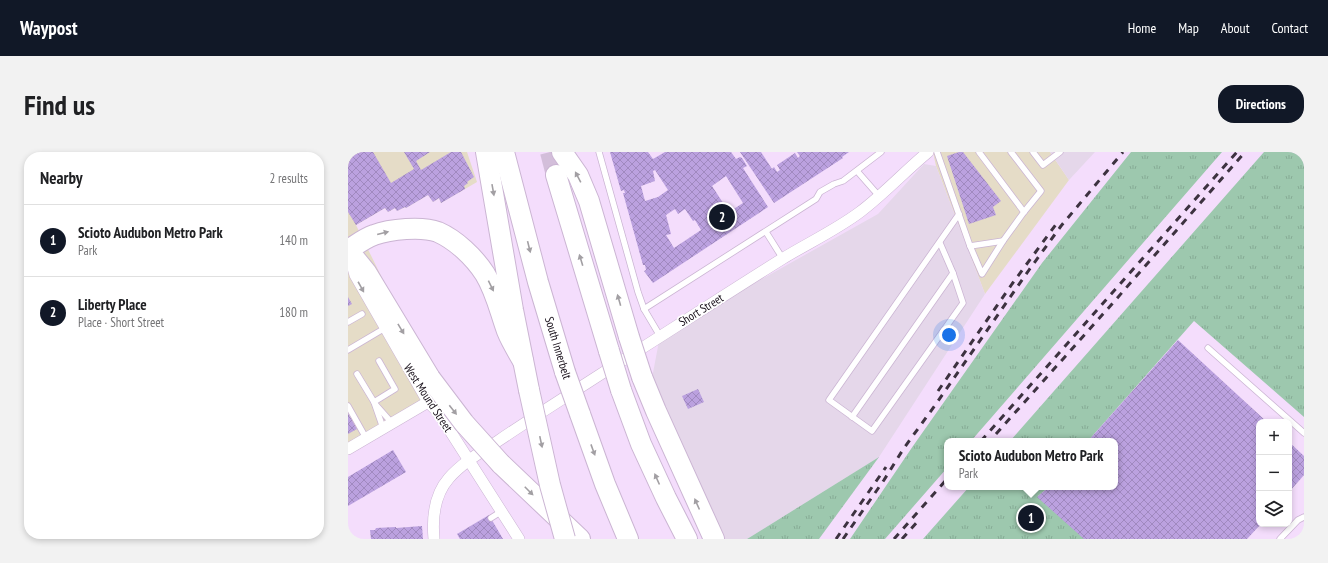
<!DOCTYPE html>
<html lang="en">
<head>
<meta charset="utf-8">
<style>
  body { margin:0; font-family:"PT Sans Narrow",sans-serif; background:#f2f2f2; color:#202124 }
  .controls { position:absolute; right:12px; bottom:12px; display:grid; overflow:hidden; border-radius:8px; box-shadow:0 2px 6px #0003 }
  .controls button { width:36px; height:36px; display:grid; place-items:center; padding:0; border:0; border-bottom:1px solid #e0e0e0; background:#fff; color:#202124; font:20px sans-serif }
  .you { position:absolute; left:601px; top:183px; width:14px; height:14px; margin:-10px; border:3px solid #fff; border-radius:50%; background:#1a73e8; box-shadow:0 0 0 6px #1a73e833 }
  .badge { display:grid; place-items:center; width:26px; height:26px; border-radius:50%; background:#111827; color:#fff; font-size:13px; font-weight:700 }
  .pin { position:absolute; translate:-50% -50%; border:2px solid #fff; box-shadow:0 1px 4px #0006 }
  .popup { position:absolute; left:596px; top:286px; width:174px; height:52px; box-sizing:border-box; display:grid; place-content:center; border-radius:8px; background:#fff; filter:drop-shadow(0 1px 3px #0005); font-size:13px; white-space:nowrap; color:#757577 }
  .popup b { font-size:15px; color:#202124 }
  .popup::after { content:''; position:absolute; left:50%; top:100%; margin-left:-8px; border:8px solid transparent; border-top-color:#fff }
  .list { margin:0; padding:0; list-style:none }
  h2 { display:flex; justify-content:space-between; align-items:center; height:52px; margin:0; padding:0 16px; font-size:17px }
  h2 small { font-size:13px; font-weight:400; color:#757577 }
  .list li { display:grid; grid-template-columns:26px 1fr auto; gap:12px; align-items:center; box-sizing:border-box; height:72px; padding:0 16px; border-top:1px solid #e0e0e0 }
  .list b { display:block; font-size:15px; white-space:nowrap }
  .list p { margin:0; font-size:13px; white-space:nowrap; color:#757577 }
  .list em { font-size:13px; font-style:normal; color:#757577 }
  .icon { flex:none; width:22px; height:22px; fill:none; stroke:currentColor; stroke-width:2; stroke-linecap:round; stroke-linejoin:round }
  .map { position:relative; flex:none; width:956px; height:387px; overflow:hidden; border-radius:16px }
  header { display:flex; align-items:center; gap:24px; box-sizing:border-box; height:56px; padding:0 20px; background:#111827; color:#fff }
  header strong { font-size:19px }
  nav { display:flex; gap:22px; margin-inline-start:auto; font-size:14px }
  .intro { display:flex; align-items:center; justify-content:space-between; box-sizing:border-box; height:96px; padding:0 24px }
  h1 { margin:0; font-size:28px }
  .button { padding:10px 18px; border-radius:16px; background:#111827; color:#fff; font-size:14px; font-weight:700 }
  main { display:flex; gap:24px; padding:0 24px }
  aside { flex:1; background:#fff; border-radius:16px; box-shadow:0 2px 6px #0003 }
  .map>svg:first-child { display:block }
</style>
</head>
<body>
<header>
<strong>Waypost</strong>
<nav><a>Home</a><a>Map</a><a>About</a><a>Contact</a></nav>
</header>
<div class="intro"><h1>Find us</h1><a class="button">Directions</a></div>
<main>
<aside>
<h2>Nearby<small>2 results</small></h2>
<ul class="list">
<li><span class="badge">1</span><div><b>Scioto Audubon Metro Park</b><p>Park</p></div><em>140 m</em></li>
<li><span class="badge">2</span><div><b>Liberty Place</b><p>Place · Short Street</p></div><em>180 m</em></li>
</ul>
</aside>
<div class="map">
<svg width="956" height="387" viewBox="0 0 956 387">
  <defs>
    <pattern id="grass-tufts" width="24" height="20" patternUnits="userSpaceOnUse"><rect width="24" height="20" fill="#9dc8ae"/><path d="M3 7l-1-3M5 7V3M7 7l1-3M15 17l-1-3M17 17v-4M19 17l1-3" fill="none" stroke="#86ab95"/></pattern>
    <pattern id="building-cross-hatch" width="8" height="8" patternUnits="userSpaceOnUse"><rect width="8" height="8" fill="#bba1df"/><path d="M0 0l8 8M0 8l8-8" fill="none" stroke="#a089bf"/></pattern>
  </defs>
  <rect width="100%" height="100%" fill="#f4ddfc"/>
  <!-- commercial -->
  <g fill="#e5dcc7">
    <path d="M0,0h119l10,30 -36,21 -2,-5 -6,4 -5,-7 -22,13 -1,-1 -8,4 -2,-3 -7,4 -3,-4 -29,17 30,61 64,106 -102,58z"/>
    <path d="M585,0h117l19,28 -84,114 -49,-128z"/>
  </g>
  <!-- industrial -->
  <g fill="#e5d7ea">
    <path d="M702,0h45l-26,28z"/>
    <path d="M576,12l12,2 49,128 -106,163 -132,82h-26l-69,-161 8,-42 218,-122z"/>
  </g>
  <!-- grass -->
  <g fill="url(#grass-tufts)">
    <path d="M783,0h91l-251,289h-24v27l-62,71h-35l63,-93 129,-183z"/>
    <path d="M916,0h40v265l-110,-96 -106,120h-78z"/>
    <path d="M531,305l-60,82h-72z"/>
    <path d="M621,335h80l-11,9 48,43h-163z"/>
  </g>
  <!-- building -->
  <g fill="url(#building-cross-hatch)" fill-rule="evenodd">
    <path d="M0,0h25l18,31 23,-14 -10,-17h26l-14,9 5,9 30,-18h10l13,25 -7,5 1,1 -4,3 1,3 -24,14 -2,-5 -6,4 -5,-7 -22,13 -1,-1 -8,4 -2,-3 -7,4 -3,-4 -29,17 -8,-13z"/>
    <path d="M262,0h38l5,7 12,-7h66l5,7 4,-2 2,1 5,8 -4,2 25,39 -115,76 -9,-12 2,-1 -1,-5h-2l-20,-72h2l-1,-3 -3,1zM307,18l13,20 -10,7 -13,4 -4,-15 14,-5 -2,-10zM378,24l17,27 -14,9 -17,-26zM327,57l3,5 7,-5 8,12 2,-1 6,10 -27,18 -8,-13 5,-1 -5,-19z"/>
    <path d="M392,0h21l11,17 2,-2 3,5 3,-2 -3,-5 18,-12 3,5 2,-2 -3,-4h52l-7,5 1,1 -69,45z"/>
    <path d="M611,0h4l38,49 -8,6 3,8 -27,9 -22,-68z"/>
    <path d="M0,145l4,7 -4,2z"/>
    <path d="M830,188l89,82h-8v102h2l-14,15h-163l-47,-42 12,-10h66v-46h-27z"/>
    <path d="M350,237l6,13 -16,7 -6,-13z"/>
    <path d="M0,261l9,16 -9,5z"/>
    <path d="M941,290l15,14v19l-15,17z"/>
    <path d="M45,298l13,22 -58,34v-29z"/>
    <path d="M141,363l14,24h-43l-3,-5z"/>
    <path d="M74,374l1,13h-52l-1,-9h5l1,-2 20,-1v1z"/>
  </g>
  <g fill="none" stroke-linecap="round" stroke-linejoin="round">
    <!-- motorway-tunnel -->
    <path stroke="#d3beda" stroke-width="20" stroke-dasharray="20 10" stroke-linecap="butt" d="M202,0l6,23"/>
    <!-- service casing -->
    <g stroke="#cbb5d3" stroke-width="7">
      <g id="service">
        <path d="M251,0l39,140 6,17 16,27"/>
        <path d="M589,0l33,94 33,-5 21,-29 17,-21 -30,-39"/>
        <path d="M631,0l45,60"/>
        <path d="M685,0l10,13 17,-13"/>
        <path d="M509,19l22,25"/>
        <path d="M418,80l17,27"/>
        <path d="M622,94l12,28 21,-33"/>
        <path d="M605,121l10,30 -91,128 -43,-31 130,-186"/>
        <path d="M296,157l172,-110 4,-7 14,-8 9,-3 38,-29"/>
        <path d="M0,170l14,-8"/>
        <path d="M860,196l96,85"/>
        <path d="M0,198l37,-22"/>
        <path d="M9,222l17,28 9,26"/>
        <path d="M26,250l21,-13 -16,-28"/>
        <path d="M28,253l16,18"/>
        <path d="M0,254l18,32"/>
        <path d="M504,265l101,-144 -13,-30"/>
        <path d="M143,366l11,-7"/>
        <path d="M932,387l18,-19 6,-3"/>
      </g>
    </g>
    <!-- minor casing -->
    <g stroke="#cbb5d3" stroke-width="12">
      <g id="minor">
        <path d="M3,109l4,14 73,127 10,10 81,127"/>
        <path d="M0,297l80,-47"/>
        <path d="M86,387c-2,-22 0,-44 15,-61 13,-15 32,-26 49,-37 34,-23 69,-45 103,-67 61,-38 120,-77 181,-115 26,-16 54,-29 78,-47 24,-18 45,-41 68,-60"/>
      </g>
    </g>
    <!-- motorway casing -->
    <g stroke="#cbb5d3" stroke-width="22">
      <g id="motorway">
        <path d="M138,0l27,158 16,80"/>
        <path d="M156,0l34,130 27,90"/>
        <path d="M214,0l16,23 11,26 40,136"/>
        <path d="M208,23l53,176"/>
        <path d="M294,225l14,34 58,128"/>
        <path d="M82,226l-64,-106 -18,-22c8,-5 17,-12 26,-15 16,-6 48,-9 64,-3 18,8 36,25 47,42 11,18 15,38 22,57 4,10 10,20 16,30"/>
        <path d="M273,238l20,54 25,54 21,41"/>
        <path d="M232,262l25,70 23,55"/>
        <path d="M153,312l79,75"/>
      </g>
    </g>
    <!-- service -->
    <use href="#service" stroke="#fff" stroke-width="5.5"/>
    <!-- minor -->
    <use href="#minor" stroke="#fff" stroke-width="11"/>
    <!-- motorway -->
    <use href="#motorway" stroke="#fff" stroke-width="20"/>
    <!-- rail -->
    <g stroke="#3d3240" stroke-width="3" stroke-dasharray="7 7" stroke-linecap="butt">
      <path d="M590,239l74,-107 45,-61"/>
      <path d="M648,282l116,-130 133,-152"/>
      <path d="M633,289l256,-289"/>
      <path d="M488,387l50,-72"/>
      <path d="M495,387l41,-59 20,-32 32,-44 93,-134 32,-44 62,-74"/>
      <path d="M546,387l53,-60"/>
      <path d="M554,387l17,-19"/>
    </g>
    <!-- motorway-bridge casing -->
    <g stroke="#cbb5d3" stroke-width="22" stroke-linecap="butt">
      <g id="motorway-bridge">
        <path d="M281,185l13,40"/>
        <path d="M261,199l12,39"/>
        <path d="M217,220l15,42"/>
        <path d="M82,226l34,45 37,41"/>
        <path d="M181,238l21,95 15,54"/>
      </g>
    </g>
    <!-- motorway-bridge -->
    <use href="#motorway-bridge" stroke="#fff" stroke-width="20"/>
  </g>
  <!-- one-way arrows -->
  <defs><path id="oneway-solid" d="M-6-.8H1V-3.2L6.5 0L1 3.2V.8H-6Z"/></defs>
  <g fill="#a29fa3">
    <use href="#oneway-solid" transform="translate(230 25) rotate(-118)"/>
    <use href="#oneway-solid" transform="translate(145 38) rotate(80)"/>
    <use href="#oneway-solid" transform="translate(35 81) rotate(-14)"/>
    <use href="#oneway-solid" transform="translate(181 95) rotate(76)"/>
    <use href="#oneway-solid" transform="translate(233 108) rotate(-107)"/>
    <use href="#oneway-solid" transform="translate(143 134) rotate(64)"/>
    <use href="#oneway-solid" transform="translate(13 135) rotate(61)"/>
    <use href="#oneway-solid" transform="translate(271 148) rotate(-106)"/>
    <use href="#oneway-solid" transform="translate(53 177) rotate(59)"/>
    <use href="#oneway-solid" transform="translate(105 258) rotate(52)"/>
    <use href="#oneway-solid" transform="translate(193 290) rotate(78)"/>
    <use href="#oneway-solid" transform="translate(245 298) rotate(70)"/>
    <use href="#oneway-solid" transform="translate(309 327) rotate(-114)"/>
    <use href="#oneway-solid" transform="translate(181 339) rotate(45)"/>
    <use href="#oneway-solid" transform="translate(349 352) rotate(-114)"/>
  </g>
  <g text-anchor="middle" stroke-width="3.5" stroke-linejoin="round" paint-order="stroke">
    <!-- street labels -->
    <g font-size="12" fill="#160e18" stroke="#fff">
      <text transform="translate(353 158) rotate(-32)" y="4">Short Street</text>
      <text transform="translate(210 196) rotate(73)" y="4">South Innerbelt</text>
      <text transform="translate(80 246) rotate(57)" y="4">West Mound Street</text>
    </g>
  </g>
</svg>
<div class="controls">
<button>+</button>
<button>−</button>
<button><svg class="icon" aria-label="layers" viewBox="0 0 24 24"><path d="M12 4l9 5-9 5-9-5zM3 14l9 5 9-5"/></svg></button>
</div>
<div class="you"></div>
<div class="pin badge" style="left:683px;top:366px">1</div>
<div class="popup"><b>Scioto Audubon Metro Park</b>Park</div>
<div class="pin badge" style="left:374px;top:65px">2</div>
</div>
</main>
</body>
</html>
